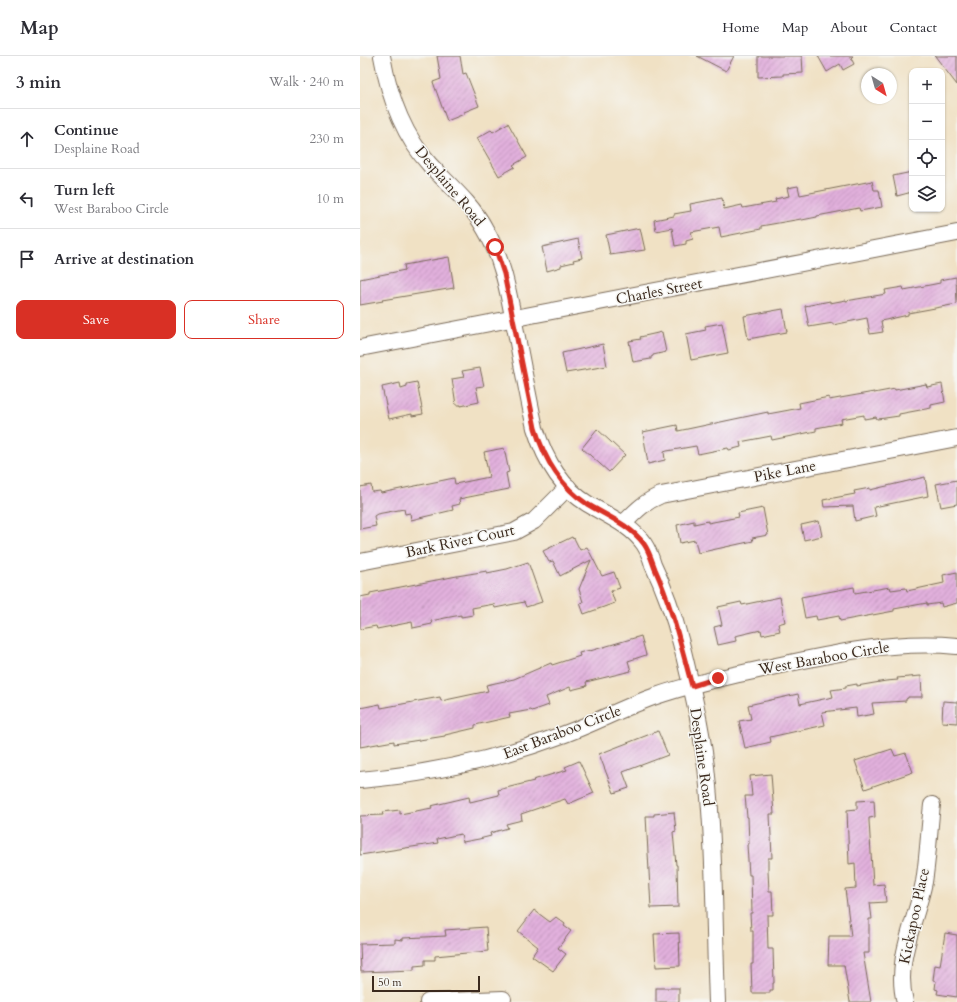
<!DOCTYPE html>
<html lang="en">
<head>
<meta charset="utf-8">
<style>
  body { margin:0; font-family:Cardo,serif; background:#f7f7f7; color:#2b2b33 }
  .controls { position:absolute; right:12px; top:12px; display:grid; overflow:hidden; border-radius:8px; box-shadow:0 1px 3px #0004 }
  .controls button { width:36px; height:36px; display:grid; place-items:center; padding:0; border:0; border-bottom:1px solid #e1e1e2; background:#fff; color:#2b2b33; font:20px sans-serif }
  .compass { position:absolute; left:501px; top:12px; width:36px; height:36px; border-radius:50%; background:#fff; box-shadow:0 1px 3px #0004; rotate:143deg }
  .scale { position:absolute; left:12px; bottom:10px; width:108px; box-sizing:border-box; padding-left:4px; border:2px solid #3b2a1e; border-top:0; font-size:11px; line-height:14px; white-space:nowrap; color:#3b2a1e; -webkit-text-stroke:3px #f6f6f2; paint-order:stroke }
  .stop { position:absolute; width:12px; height:12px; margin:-9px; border:3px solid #d93025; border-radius:50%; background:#fff }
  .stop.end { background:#d93025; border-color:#fff; box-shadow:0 1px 4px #0008 }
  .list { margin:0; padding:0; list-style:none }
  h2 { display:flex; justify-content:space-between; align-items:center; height:52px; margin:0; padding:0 16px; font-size:17px }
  h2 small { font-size:13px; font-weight:400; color:#7c7c81 }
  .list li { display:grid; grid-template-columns:26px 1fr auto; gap:12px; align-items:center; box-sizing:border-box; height:60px; padding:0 16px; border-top:1px solid #e1e1e2 }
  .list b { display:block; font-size:15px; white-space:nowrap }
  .list p { margin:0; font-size:13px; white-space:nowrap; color:#7c7c81 }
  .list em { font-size:13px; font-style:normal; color:#7c7c81 }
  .actions { display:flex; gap:8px; padding:12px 16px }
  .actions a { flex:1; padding:9px 0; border:1px solid #d93025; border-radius:8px; text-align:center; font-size:14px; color:#d93025 }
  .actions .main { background:#d93025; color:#fff }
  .icon { flex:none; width:22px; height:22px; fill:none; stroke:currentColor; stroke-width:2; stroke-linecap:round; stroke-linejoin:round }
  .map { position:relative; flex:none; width:597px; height:946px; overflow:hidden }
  header { display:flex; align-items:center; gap:24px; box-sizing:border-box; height:56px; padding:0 20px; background:#fff; border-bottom:1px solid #e1e1e2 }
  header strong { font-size:19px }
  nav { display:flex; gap:22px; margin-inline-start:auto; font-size:14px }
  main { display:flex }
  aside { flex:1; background:#fff }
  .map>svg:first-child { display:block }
</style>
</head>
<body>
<header>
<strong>Map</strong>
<nav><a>Home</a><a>Map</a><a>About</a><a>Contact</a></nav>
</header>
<main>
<aside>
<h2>3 min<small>Walk · 240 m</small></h2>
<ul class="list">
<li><svg class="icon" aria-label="ahead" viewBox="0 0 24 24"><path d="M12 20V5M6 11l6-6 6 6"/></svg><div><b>Continue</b><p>Desplaine Road</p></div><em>230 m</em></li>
<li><svg class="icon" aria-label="left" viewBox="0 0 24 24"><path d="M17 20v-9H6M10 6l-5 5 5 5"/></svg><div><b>Turn left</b><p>West Baraboo Circle</p></div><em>10 m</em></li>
<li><svg class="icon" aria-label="arrive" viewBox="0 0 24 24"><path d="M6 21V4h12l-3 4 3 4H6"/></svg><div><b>Arrive at destination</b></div></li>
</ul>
<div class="actions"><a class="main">Save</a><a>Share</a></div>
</aside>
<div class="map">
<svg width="597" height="946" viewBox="0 0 597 946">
  <defs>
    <pattern id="building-hatch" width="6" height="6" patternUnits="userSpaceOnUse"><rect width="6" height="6" fill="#e2b0dd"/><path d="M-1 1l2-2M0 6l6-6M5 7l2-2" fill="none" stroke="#b88fb3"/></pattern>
  </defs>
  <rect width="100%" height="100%" fill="#f6f6f2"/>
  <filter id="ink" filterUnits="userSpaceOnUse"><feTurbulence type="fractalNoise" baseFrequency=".025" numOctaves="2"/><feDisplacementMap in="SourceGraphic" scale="8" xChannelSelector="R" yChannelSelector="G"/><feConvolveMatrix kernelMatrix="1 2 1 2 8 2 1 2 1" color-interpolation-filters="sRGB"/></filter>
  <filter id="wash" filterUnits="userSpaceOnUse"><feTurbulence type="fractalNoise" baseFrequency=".012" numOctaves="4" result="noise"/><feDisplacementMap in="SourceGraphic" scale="16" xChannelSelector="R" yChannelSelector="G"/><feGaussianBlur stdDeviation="0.9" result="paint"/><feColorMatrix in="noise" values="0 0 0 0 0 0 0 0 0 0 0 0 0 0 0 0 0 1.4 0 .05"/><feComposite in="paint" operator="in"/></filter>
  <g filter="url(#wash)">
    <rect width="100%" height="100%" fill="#f0e1c4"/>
    <g id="blocks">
      <!-- building -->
      <g fill="url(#building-hatch)">
        <path d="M77,0h23l3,18 3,-1 13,33 -15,6v2l-17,7 -14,-39 8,-3z"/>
        <path d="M337,0h37l-8,15z"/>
        <path d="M398,0h44l1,17 -20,1v2l-25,1z"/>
        <path d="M458,0h35l-2,2 3,6 -11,6 -3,-6 -13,8z"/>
        <path d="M575,0h22v29z"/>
        <path d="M148,67l19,34 -14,8 2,2 -16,9 -22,-38 14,-8 2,2z"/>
        <path d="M552,116v20l-15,4 -4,-20z"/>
        <path d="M512,125l2,9h5l3,17 -22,4 -1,-3 -42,8v1l-15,3 -1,-1 -40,7v3l-40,8 -2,-10 -28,5 2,7 -7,2v3l-11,2 -3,-18 -16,3 -2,-11 20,-4v-2l17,-3 -1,-7 32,-6 2,11 18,-4 1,3 33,-6 -1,-3 14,-3 -2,-8 11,-2 2,9z"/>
        <path d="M280,172l5,22 -35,5 -4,-20z"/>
        <path d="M218,183l4,19 -9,2 1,2 -13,3v2l-14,4 -5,-24z"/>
        <path d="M89,201l5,31 -72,12 1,1 -23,4v-26l45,-9 -1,-5z"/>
        <path d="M596,221l1,27 -49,9v2l-27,6 2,11 -13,2 -3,-16 -34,7v-2l-24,4 -4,-21 25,-5v2l16,-3v1l40,-7 -1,-4 18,-3 1,3 36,-7v-3z"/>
        <path d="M423,253l4,23 -39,7 -4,-23z"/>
        <path d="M362,267l6,30 -37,7 -5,-26 20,-4 -1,-4z"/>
        <path d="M302,276l4,20 -13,3v1l-2,1v2l-18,3 -4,-21 12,-2 -1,-2z"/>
        <path d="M243,288l4,22 -41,7 -4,-20z"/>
        <path d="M120,312l4,18 -8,1 3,15 -18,4v-1h-5l-4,-26 12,-2 -2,-6z"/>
        <path d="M57,326l6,32 -11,2v-2l-23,5 -7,-32 18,-4 1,6 6,-2v-3z"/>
        <path d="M566,328l1,3 15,-3 3,18 -14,3v3l-32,6v2l-14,2 -8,1 -1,-2 -12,2v-4l-23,4 1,4 -26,5v3l-44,9 -1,-4 -31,6 1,5 -12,3 -1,-2 -30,6 -2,-8 -29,5 -3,1 1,8 -17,4 -5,-32 34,-7 1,6 90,-19v2l32,-6 -1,-5 30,-6v3l45,-8v1l21,-4v1z"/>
        <path d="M237,373l28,26 -16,17 -27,-24z"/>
        <path d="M144,392l5,24 -3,1 3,16 -50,10 1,5 -8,2 1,4 -42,10 -1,-7 -5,1 -1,-5 -27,5 -3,2 2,10 -16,3v-42l11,-2 1,7 8,-1 1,2 73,-15 1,6 34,-7 -5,-25z"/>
        <path d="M565,421l3,19 -54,11 2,9 -21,5 -2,-15 -29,1 -1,-7 32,-6 -1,-3 16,-3v2z"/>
        <path d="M597,424v24l-16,3 -5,-23z"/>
        <path d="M403,452l5,27 -16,3 1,3 -55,12 -3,-13 -15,3 -3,-18 17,-4v3l14,-3v2l31,-6 -1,-4z"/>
        <path d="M459,465l3,15 -18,4 -3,-15z"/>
        <path d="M212,481l1,2 1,-1 6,12 7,-3 15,29 12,-4 6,16 -9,3 4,12 -31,11 -4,-11 3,-1 -4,-13 12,-29 -31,16 -7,-15 -4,1 -6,-11z"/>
        <path d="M168,506l14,40 -16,5 -2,-5 -29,6 -1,-4 -22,4 1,7 -12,2v-2l-16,3 -14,3 1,3 -19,4 -1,-6 -35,7 -1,-3 -16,3v-32l10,-2v-2l87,-17 30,-5v2l20,-4z"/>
        <path d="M597,516v31l-15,4 -1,-4 -14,2v-2l-33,6v2l-54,10 -1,-5 -22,4 -1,-4 -11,2 -4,-21 53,-10 1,6 35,-6 1,3 15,-2 1,3 37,-8 -1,-8z"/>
        <path d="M420,541l5,25 -7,2 2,7 -18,4 -1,-5 -26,6 1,5 -18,4 -4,-18 8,-2 -4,-18 23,-5 1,3z"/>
        <path d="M281,580l5,19 -18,6 3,10 -45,11 1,4 -16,4 -1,-3 -24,10 3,8 -17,6 -1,-1 -22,4 1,3 -35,8v3l-30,7v1l-51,8v-3l-34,6v-39l20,-4 1,4 59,-11 1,4 47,-10 -2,-6 28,-6 37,-16 1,2 28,-9 -1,-3 11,-3v1z"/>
        <path d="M561,620l1,21h-14v1l-2,1v2l-34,2 2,11 -17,3 -1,-9 -34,4 3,13 -55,12 1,5 -26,6 -6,-27 12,-2 -3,-14 50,-11 2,10 33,-7 -2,-7 15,-2v-2l11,-2v2l29,-5 12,-1 -1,-2z"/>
        <path d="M583,645l14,1v21l-15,-1z"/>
        <path d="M298,675l10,24 -45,17 6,16 -15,5 -15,-39z"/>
        <path d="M532,693l3,7 11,-3 7,19 -48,17 -10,-28z"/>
        <path d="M219,705l15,32 -26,11 -3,-5 -44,15 1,6 -16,4 2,4 -18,5 1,3 -12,3 -16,3 -2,-8 -24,5 1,4 -78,12v-39l23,-1 -1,-3 18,-2v4l32,-6 -1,-2 38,-9 1,5 29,-7 -1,-5 36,-9 -1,-1 34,-10 -2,-3z"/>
        <path d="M411,718l3,40h-4l2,44h-4v13l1,20h3l1,24h-6l1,34h5l1,34h-1v7h-3v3h-18l-1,-29h2v-33h-2l-1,-18h2l-1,-38h-2l-2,-30 2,-1 -1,-27h-1l-2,-21h7l-2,-20z"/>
        <path d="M514,744l1,17 -6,1v3l4,64 11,-1 2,18 -16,1 2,16h-3v34h-6l8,49h-21l-6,-37h-16l1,-29h22l-6,-47 11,-1 -1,-25 -6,1 -2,-54 10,-1v-8z"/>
        <path d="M314,756l2,19 -3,1 3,33h1l1,42 -27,1 -5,-92h8v-2z"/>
        <path d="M174,854l16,12 6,-5 9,7 -1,2 7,5 -13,17 8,6 -13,17 -21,-15 6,-9 -20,-16z"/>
        <path d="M126,871l2,24 -53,5v4h-10v5l-11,1v4l-53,2 -1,-28 35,-1v-4l8,1v-2l43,-2 -1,-6z"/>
        <path d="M319,877l1,33 -24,1 -2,-33z"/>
        <path d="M585,877l12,2v62l-20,-3 1,-4 -3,-1 1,-8 -3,-1 2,-15 5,1z"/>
        <rect x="296" y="932" width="23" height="14"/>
      </g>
    </g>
  </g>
  <g filter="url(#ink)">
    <use href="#blocks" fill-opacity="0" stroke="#7a6a58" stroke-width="1"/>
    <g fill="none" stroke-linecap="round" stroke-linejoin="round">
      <!-- street casing -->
      <g stroke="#7a6a58" stroke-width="18">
        <g id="street">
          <path d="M22,0c7,40 20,78 48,109 20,21 41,38 55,64 19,32 24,68 31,103 6,32 12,64 19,96 9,29 25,59 53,76 20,12 43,21 56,40 4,6 7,14 9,21 12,25 21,51 28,78 10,41 20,82 25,124 9,78 8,157 11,235"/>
          <path d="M0,292l597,-115"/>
          <path d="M263,468c13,-13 21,-22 38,-29l296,-57"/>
          <path d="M0,506l154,-30 20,-11 34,-34"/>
          <path d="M0,724c70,-6 136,-20 202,-45 31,-11 60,-27 91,-38 37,-13 76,-21 114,-29 63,-14 125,-28 190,-22"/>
          <path d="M68,946l75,-3"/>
          <path d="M545,946c-11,-41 11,-80 19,-120 4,-25 5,-52 8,-77"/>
        </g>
      </g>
      <!-- street -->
      <use href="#street" stroke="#fff" stroke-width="16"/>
    </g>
  </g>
  <g fill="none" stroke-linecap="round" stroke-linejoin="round" filter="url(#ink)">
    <!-- route -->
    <path stroke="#d93025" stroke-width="5" d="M135,191l9,27 31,154c9,30 25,58 52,76 20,12 43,21 57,40 5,7 8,17 11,25 17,38 26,77 37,117l26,-8"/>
  </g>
  <g text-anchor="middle" stroke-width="3" stroke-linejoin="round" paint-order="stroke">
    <!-- street labels -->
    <g font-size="15" fill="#3b2a1e" stroke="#f6f6f2">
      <text transform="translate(90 130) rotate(50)" y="5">Desplaine Road</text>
      <text transform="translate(299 235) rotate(-11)" y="5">Charles Street</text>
      <text transform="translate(425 415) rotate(-11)" y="5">Pike Lane</text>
      <text transform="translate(100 485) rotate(-12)" y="5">Bark River Court</text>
      <text transform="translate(464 602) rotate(-10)" y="5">West Baraboo Circle</text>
      <text transform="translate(202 676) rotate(-21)" y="5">East Baraboo Circle</text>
      <text transform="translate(342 701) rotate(82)" y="5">Desplaine Road</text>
      <text transform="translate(554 860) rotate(-78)" y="5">Kickapoo Place</text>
    </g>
  </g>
</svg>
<div class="controls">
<button>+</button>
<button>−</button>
<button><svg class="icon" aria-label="locate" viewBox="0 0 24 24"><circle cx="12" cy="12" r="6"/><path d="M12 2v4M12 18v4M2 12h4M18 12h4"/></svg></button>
<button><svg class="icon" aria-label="layers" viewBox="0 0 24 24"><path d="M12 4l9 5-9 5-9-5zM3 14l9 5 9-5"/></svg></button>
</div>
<svg class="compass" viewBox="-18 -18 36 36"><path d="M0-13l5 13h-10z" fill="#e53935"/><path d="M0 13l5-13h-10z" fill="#7c7c81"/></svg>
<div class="scale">50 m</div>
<div class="stop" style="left:135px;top:191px"></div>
<div class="stop end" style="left:358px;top:622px"></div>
</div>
</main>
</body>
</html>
